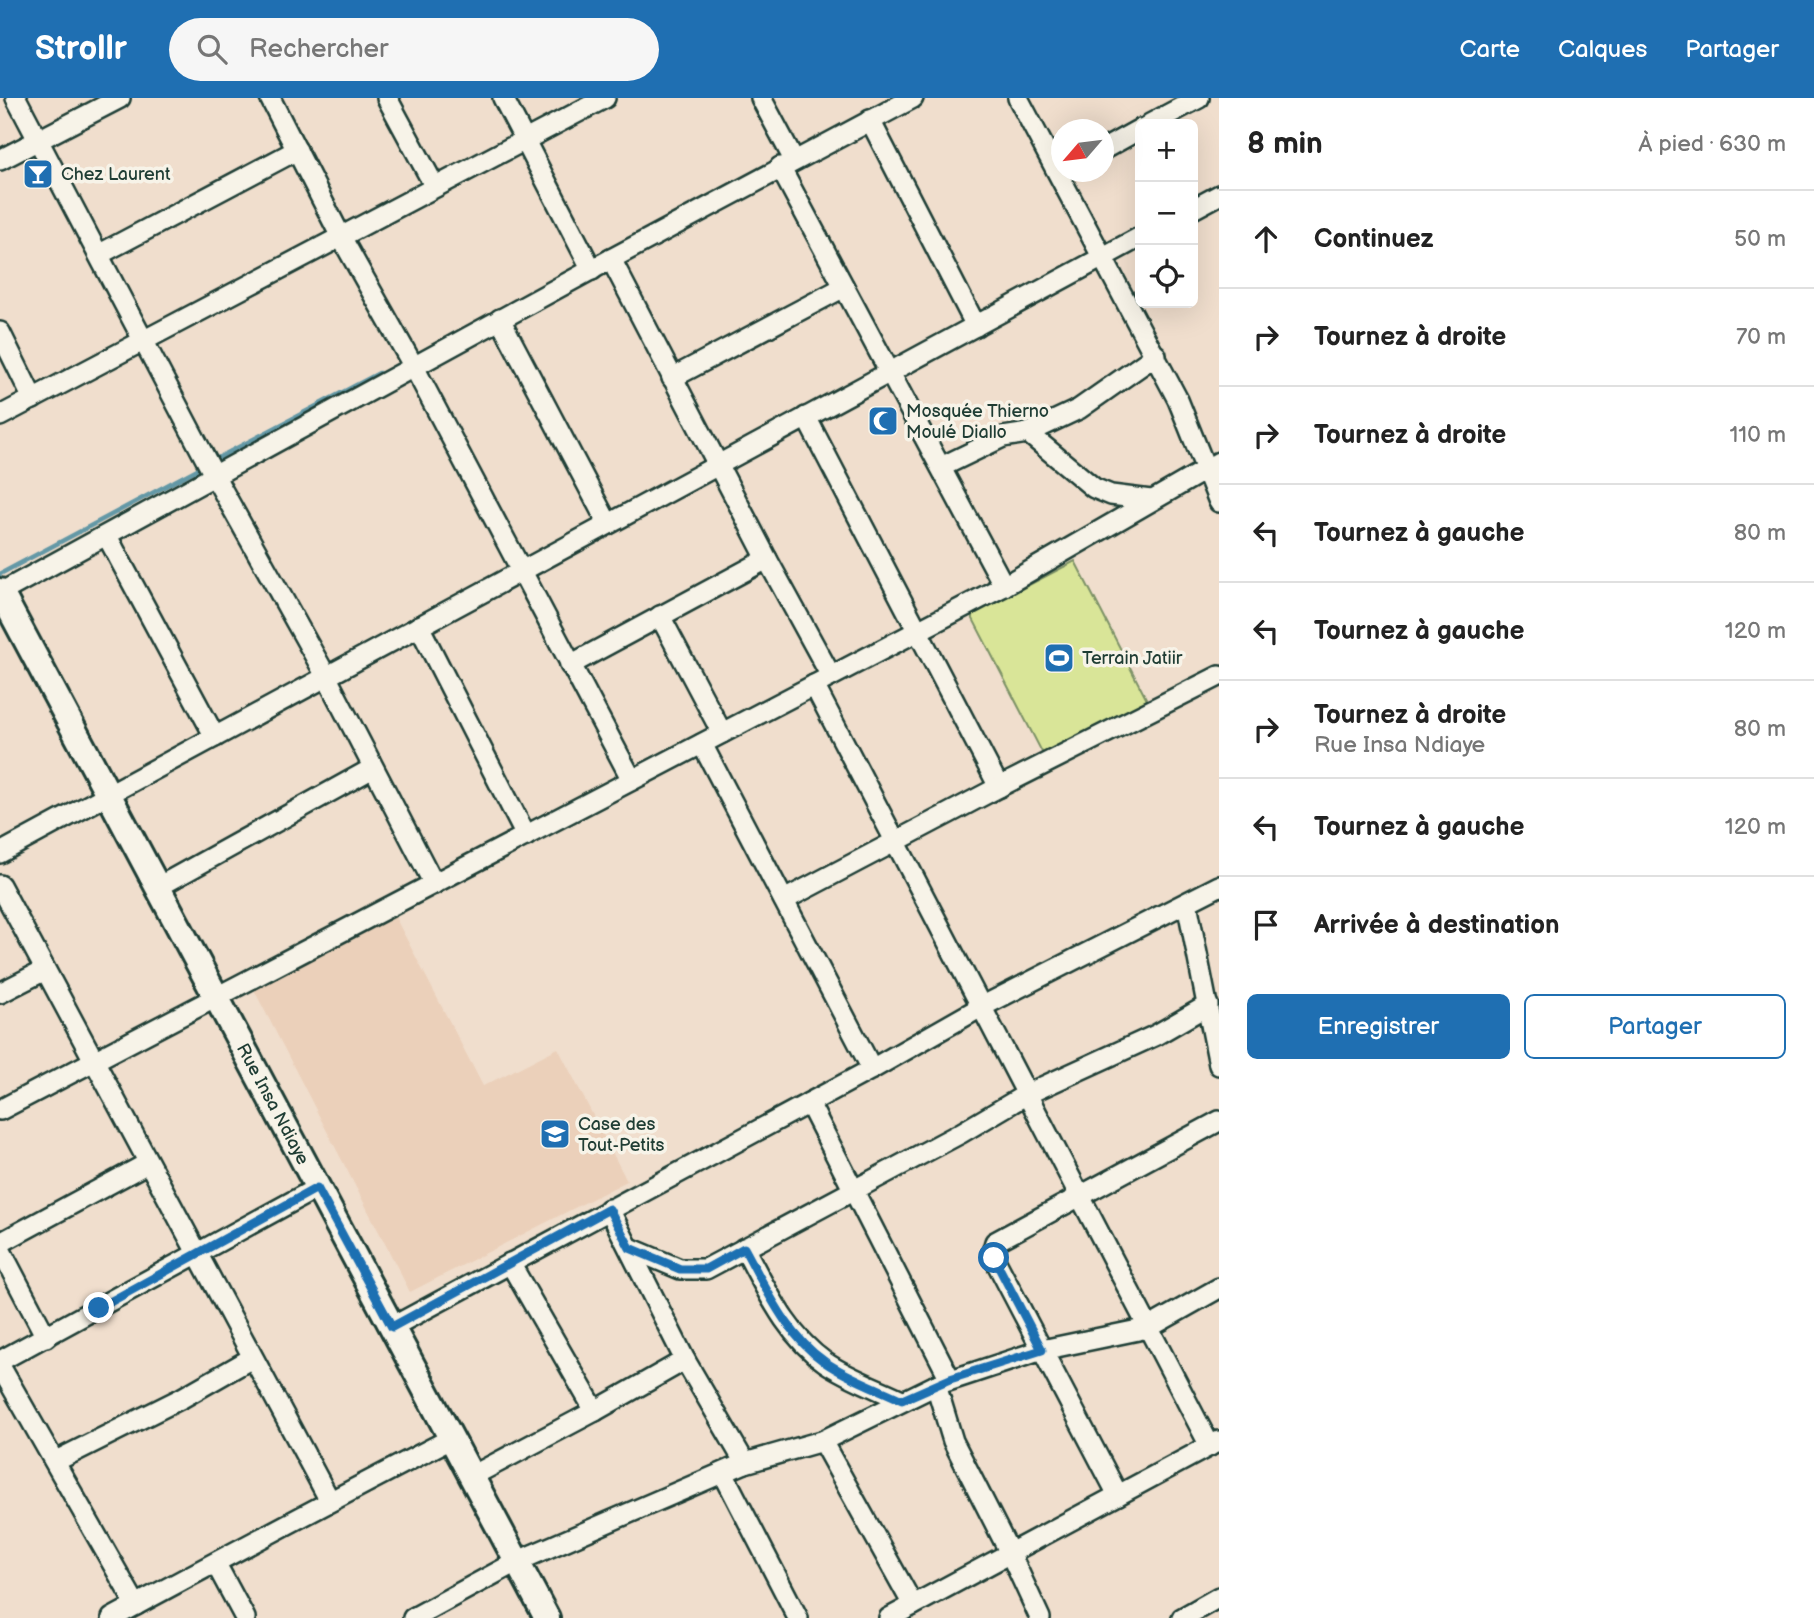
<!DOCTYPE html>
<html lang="fr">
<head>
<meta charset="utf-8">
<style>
  body { margin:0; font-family:"Balsamiq Sans",sans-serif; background:#f6f6f6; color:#222 }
  .controls { position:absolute; right:21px; top:21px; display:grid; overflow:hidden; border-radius:10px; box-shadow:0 7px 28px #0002 }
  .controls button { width:63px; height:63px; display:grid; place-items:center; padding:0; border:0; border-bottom:2px solid #e0e0e0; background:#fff; color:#222; font:35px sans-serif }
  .compass { position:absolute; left:1051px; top:21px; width:63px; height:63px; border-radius:50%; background:#fff; box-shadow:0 7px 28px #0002; rotate:242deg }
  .stop { position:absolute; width:21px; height:21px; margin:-16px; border:5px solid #1f6fb2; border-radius:50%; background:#fff }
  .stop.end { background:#1f6fb2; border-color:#fff; box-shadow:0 2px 7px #0008 }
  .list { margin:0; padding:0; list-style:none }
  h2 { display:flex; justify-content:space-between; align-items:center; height:91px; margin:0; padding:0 28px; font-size:30px }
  h2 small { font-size:23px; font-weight:400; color:#767676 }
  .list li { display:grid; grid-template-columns:46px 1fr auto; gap:21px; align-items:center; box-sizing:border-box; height:98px; padding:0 28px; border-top:2px solid #e0e0e0 }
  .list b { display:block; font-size:26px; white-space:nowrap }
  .list p { margin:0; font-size:23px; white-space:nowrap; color:#767676 }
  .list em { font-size:23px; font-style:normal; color:#767676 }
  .actions { display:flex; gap:14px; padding:21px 28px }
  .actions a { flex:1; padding:16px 0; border:2px solid #1f6fb2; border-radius:10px; text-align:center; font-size:24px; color:#1f6fb2 }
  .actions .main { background:#1f6fb2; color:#fff }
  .icon { flex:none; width:38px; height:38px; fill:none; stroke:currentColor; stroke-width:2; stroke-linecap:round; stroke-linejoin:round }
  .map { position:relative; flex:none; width:1219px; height:1520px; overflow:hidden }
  header { display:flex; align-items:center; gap:42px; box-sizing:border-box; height:98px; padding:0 35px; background:#1f6fb2; color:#fff }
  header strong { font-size:33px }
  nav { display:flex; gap:38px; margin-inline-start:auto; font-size:24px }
  .search { width:490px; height:63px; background:#f6f6f6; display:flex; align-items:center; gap:18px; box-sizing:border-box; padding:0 24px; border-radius:38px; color:#767676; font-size:26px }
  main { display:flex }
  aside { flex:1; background:#fff }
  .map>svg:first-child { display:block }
</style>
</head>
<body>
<header>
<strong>Strollr</strong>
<div class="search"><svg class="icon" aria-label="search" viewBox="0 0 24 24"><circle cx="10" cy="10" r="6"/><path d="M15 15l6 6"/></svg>Rechercher</div>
<nav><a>Carte</a><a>Calques</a><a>Partager</a></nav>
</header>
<main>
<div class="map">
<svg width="1219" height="1520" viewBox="0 0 1219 1520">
  <rect width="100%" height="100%" fill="#f0decd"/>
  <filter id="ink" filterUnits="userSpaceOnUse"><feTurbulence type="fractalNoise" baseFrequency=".0143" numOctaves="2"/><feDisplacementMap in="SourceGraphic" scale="14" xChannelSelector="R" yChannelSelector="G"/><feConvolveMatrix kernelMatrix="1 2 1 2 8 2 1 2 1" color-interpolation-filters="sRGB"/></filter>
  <g filter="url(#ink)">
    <!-- built -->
    <path fill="#ebd0ba" d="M393,815l90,173 75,-38 69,133 -217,111 -158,-306z"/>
    <!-- green -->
    <path fill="#d9e598" stroke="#7c9166" stroke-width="2" d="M1075,463l73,141 -104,54 -73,-141z"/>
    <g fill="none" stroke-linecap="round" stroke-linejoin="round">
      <!-- stream -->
      <g stroke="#6398a6" stroke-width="4.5">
        <path d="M214,362l165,-87"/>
        <path d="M0,476l203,-108"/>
      </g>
      <!-- minor casing -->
      <g stroke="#1f3d34" stroke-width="24">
        <g id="minor">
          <path d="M16,0l199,379 111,199 108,208"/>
          <path d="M270,0l71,139 73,130 218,413"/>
          <path d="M387,0l48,89"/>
          <path d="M503,0l89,172"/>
          <path d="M761,0l33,62"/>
          <path d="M1018,0l160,302 41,102"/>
          <path d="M870,22l106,206"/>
          <path d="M1150,26l49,-26"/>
          <path d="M1104,51l36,-20"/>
          <path d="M0,62l120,-62"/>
          <path d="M780,69l224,419"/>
          <path d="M1193,111l26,-14"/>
          <path d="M100,156l197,-104"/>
          <path d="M611,161l156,300 64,117"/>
          <path d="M500,221l108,205"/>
          <path d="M0,234l33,67"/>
          <path d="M672,280l172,-91"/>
          <path d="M0,318l605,-318"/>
          <path d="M806,319l193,370"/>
          <path d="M1028,335l66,55 17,7 40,5"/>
          <path d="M941,369l62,-30 25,-4 51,-24 77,-54"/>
          <path d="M107,438l108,201"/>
          <path d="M0,495l611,-334 302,-161"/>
          <path d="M660,518l62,117"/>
          <path d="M419,528l107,210"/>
          <path d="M570,567l197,-106"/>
          <path d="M814,587l396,761"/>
          <path d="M702,646l170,325"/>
          <path d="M0,755l1140,-616"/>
          <path d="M0,787l330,616"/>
          <path d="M158,789l215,-119"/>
          <path d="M784,802l215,-113 220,-111"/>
          <path d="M1187,805l32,162"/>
          <path d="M0,895l45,-23"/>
          <path d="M809,1005l141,276"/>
          <path d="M0,1012l1004,-524 215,-124"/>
          <path d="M609,1111l76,151 60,103"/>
          <path d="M0,1145l148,-80"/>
          <path d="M630,1150l50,21h26l255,-136 66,-39 129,-59 52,-30"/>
          <path d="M744,1150c22,40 42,87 81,114 23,16 52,26 77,38"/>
          <path d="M0,1151l46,88"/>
          <path d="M510,1165l85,148"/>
          <path d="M392,1229l480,-258 109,-62 238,-121"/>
          <path d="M0,1263l317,-173"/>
          <path d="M0,1268l136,239"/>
          <path d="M936,1287l17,56 57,112 30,65"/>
          <path d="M822,1343l91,164"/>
          <path d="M56,1363l126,-63 70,-40"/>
          <path d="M723,1375l75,145"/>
          <path d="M472,1378l123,-65 90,-51"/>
          <path d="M1118,1397l-124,-237 -1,-9 2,-7 224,-121"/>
          <path d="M216,1466l29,54"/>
          <path d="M112,1520c113,-61 226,-121 340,-180"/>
          <path d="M413,1520l105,-57 227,-98 77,-22 114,-56 106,-35 106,-22 71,-40"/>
          <path d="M889,1520l330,-177"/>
          <path d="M1182,1520l37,-21"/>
        </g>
      </g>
      <!-- major casing -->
      <g stroke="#1f3d34" stroke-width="30">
        <g id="major">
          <path id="s1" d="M0,493l547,1027"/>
        </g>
      </g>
      <!-- minor -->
      <use href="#minor" stroke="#f7f3e8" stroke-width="19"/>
      <!-- major -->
      <use href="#major" stroke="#f7f3e8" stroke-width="24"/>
    </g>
  </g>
  <g fill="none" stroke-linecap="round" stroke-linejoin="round" filter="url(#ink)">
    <!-- route -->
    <path stroke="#1f6fb2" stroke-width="9" d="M99,1210l218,-120 75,139 217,-118 21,39 50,21h26l38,-21c22,40 42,87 81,114 23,16 52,26 77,38l48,-21 92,-29 -48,-92"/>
  </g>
  <!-- icons -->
  <defs>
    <g id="bar-square" transform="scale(1.575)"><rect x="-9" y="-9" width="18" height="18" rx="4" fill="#1f6fb2" stroke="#f7f3e8"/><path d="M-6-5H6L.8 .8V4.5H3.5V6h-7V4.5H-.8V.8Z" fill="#fff"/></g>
    <g id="mosque-square" transform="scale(1.575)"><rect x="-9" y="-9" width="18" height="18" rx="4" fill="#1f6fb2" stroke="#f7f3e8"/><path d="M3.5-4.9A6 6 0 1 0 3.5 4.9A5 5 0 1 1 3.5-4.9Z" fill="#fff"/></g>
    <g id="stadium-square" transform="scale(1.575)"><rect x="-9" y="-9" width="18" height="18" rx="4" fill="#1f6fb2" stroke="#f7f3e8"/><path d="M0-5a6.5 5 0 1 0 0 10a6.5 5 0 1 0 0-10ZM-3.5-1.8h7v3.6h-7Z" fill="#fff"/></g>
    <g id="school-square" transform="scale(1.575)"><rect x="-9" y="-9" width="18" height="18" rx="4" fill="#1f6fb2" stroke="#f7f3e8"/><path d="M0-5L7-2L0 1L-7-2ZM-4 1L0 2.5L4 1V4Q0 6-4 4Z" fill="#fff"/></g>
  </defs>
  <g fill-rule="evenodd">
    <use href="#bar-square" x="38" y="76"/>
    <use href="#mosque-square" x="883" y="323"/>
    <use href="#stadium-square" x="1059" y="560"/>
    <use href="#school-square" x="555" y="1036"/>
  </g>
  <g text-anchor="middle" stroke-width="7" stroke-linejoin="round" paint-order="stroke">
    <!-- poi labels -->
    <g font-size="18" fill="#1f3d34" stroke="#f7f3e8" text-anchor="start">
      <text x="61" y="82">Chez Laurent</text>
      <text x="906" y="319">Mosquée Thierno<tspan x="906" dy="21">Moulé Diallo</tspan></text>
      <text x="1082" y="566">Terrain Jatiir</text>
      <text x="578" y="1032">Case des<tspan x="578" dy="21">Tout-Petits</tspan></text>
    </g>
    <!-- street labels -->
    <g font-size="18" fill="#1f3d34" stroke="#f7f3e8">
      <text dy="6" stroke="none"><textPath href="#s1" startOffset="581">Rue Insa Ndiaye</textPath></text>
    </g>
  </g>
</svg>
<div class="controls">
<button>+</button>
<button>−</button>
<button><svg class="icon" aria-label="locate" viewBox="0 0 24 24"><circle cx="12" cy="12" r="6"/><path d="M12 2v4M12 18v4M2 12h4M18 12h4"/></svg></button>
</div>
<svg class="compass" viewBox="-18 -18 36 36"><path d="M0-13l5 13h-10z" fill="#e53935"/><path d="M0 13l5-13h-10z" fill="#767676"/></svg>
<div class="stop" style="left:994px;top:1160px"></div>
<div class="stop end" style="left:99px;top:1210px"></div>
</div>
<aside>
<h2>8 min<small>À pied · 630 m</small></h2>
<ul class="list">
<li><svg class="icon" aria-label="ahead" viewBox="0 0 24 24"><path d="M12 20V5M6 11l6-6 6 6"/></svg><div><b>Continuez</b></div><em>50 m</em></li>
<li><svg class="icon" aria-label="right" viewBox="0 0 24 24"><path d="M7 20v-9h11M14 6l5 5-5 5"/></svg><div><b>Tournez à droite</b></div><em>70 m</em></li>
<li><svg class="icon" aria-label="right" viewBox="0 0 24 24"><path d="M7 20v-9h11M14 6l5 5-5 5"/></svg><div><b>Tournez à droite</b></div><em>110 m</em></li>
<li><svg class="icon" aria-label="left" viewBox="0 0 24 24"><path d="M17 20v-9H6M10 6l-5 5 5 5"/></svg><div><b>Tournez à gauche</b></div><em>80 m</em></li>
<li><svg class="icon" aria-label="left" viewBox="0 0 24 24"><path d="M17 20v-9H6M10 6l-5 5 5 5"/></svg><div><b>Tournez à gauche</b></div><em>120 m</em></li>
<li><svg class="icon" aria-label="right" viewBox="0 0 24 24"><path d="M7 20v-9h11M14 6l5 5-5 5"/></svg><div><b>Tournez à droite</b><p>Rue Insa Ndiaye</p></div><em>80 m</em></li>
<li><svg class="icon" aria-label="left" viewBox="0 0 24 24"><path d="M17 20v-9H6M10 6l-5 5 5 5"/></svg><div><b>Tournez à gauche</b></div><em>120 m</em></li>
<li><svg class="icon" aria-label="arrive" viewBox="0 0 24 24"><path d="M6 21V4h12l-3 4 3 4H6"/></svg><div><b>Arrivée à destination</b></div></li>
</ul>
<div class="actions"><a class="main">Enregistrer</a><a>Partager</a></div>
</aside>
</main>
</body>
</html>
